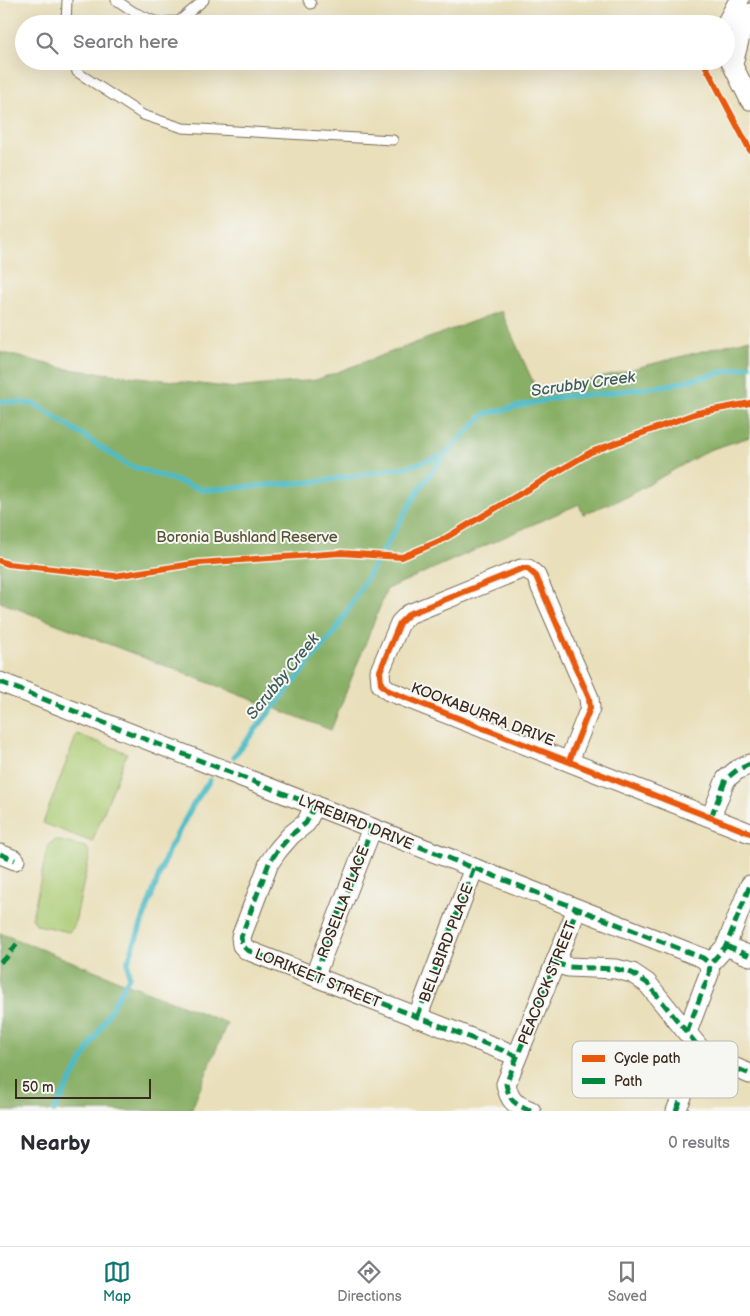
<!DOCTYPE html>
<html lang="en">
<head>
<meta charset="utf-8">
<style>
  body { margin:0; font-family:"Balsamiq Sans",sans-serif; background:#f2f2f3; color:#2b2b33 }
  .scale { position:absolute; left:15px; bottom:12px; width:136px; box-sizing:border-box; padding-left:5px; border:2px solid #3b2a1e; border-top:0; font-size:14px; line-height:18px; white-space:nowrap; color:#3b2a1e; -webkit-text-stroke:4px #f6f6f2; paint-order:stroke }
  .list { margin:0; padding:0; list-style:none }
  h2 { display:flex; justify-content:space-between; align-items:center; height:65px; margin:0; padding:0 20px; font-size:21px }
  h2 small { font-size:16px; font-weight:400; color:#7c7c81 }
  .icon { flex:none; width:28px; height:28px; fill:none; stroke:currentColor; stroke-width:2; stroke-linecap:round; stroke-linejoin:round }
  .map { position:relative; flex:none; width:750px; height:1111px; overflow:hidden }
  .search { position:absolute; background:#fff; box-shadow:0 5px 20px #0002; left:15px; right:15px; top:15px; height:55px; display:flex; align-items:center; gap:12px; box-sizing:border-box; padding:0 18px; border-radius:28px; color:#7c7c81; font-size:19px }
  .sheet { height:135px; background:#fff }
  nav { display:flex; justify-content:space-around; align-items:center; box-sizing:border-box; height:70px; border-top:1px solid #e1e1e2; background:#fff; font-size:14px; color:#7c7c81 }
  nav a { display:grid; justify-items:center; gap:2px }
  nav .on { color:#0f766e }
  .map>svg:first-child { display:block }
</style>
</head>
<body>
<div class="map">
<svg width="750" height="1111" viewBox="0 0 750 1111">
  <rect width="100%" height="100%" fill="#f6f6f2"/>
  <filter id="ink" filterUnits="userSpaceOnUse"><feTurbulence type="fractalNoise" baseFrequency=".02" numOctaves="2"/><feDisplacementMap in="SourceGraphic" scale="10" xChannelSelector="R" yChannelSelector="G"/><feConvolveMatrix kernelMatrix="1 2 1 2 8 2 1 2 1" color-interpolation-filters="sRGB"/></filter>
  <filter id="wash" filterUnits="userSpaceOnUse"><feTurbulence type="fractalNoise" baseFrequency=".0096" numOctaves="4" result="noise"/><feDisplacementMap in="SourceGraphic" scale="20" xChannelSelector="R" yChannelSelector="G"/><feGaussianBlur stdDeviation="1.12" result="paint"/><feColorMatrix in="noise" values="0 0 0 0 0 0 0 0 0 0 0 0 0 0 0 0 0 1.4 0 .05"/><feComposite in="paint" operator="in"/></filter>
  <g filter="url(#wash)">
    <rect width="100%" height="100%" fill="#e9dfba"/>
    <!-- green -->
    <g fill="#abcb73" stroke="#737a48">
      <path d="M77,734l50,19 -35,89 -49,-19z"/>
      <path d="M55,840l31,7 4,6 -16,74 -5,5 -32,-7 -5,-7 16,-73z"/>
    </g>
    <!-- forest -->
    <g fill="#88af65" stroke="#626c42">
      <path d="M501,311l37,82 212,-54v98l-41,13 -83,47 -43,17 -4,-10 -192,85 -56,141 -331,-128v-250l67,17 168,19 81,-8z"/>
      <path d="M0,933l227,90 -36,88h-191z"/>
    </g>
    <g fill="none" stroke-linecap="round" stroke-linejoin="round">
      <!-- stream -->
      <g stroke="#4dbbc6" stroke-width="5.5">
        <path d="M0,401l35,3 93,61 76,25 119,-9 84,-14 35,-11"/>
        <path d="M234,756l102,-126 84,-142 24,-33 41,-41 79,-18 35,-2 70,-9 81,-19"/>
        <path d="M54,1111l75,-134 -1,-16 40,-110 25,-46 17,-25"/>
      </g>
    </g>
  </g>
  <g filter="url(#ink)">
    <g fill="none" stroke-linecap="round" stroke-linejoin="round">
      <!-- service casing -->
      <g stroke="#786955" stroke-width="11">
        <g id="service">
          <path d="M116,0l18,12 23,10 22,-1 25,-21"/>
          <path d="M308,0l3,4"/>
          <path d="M66,24l1,-24"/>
          <path d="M74,61l3,11 66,43 40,13 210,12"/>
        </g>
      </g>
      <!-- minor casing -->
      <g stroke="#786955" stroke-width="21">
        <g id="minor">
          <path d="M726,24l13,-24"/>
          <path d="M727,54l23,46"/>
          <path d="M733,64l9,-35 8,-16"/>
          <path d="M0,682l703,276 7,6"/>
          <path d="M569,761l21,-53 -1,-10 -53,-122 -8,-7h-7l-112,45 -9,9 -20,48 1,13 8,7 361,142"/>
          <path d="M315,805l-9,18 -15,12 -13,15 -9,13 -28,74 1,8 5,5 270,106"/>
          <path d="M711,817l15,-38 11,-9 13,-6"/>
          <path d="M0,854l15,6"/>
          <path d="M726,946l24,10"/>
          <path d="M555,963l13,4 48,2 16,4 15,10 54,67 13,9 36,15"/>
          <path d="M315,975l57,-147"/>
          <path d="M417,1018l57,-150"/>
          <path d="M687,1032l22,-58 1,-10 16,-18 24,-61"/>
          <path d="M531,1111c-16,-7 -21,-8 -25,-27l71,-175"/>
          <path d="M676,1111l25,-61"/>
        </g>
      </g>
      <!-- service -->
      <use href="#service" stroke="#fff" stroke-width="9"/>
      <!-- minor -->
      <use href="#minor" stroke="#fff" stroke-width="19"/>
      <!-- quiet -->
      <g stroke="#00873e" stroke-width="5" stroke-dasharray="10 5" stroke-linecap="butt">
        <path d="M0,682l703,276 7,6"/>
        <path d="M315,805l-9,18 -15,12 -13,15 -9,13 -28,74 1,8 5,5 270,106"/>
        <path d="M711,817l15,-38 11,-9 13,-6"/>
        <path d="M0,854l15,6"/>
        <path d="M726,946l24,10"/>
        <path d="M0,962l6,-4 14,-18"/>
        <path d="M555,963l13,4 48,2 16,4 15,10 54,67 13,9 36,15"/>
        <path d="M315,975l57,-147"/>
        <path d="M417,1018l57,-150"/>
        <path d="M687,1032l22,-58 1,-10 16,-18 24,-61"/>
        <path d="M531,1111c-16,-7 -21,-8 -25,-27l71,-175"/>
        <path d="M676,1111l25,-61"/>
      </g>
      <!-- cycleway casing -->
      <g stroke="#f6f6f2" stroke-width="9">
        <g id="cycleway">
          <path d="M703,61l47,89"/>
          <path d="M0,561l8,3 107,12 84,-13 142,-10 61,4 40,-17 149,-88 106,-39 53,-10"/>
          <path d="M569,761l21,-53 -1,-10 -53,-122 -8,-7h-7l-112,45 -9,9 -20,48 1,13 8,7 361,142"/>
        </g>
      </g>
      <!-- cycleway -->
      <use href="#cycleway" stroke="#e8590c" stroke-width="6"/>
    </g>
  </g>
  <g text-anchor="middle" stroke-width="4" stroke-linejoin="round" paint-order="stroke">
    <!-- park labels -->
    <g font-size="15" fill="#575233" stroke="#f6f6f2">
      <text x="247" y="542">Boronia Bushland Reserve</text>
    </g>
    <!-- street labels -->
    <g font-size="15" fill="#3b2a1e" stroke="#f6f6f2">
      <text transform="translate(483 714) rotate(21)" y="5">KOOKABURRA DRIVE</text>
      <text transform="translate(356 822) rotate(22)" y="5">LYREBIRD DRIVE</text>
      <text transform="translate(343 902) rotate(-69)" y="5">ROSELLA PLACE</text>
      <text transform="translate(446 943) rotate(-69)" y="5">BELLBIRD PLACE</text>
      <text transform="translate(318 978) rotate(22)" y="5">LORIKEET STREET</text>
      <text transform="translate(547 983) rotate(-68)" y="5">PEACOCK STREET</text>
    </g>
    <!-- water labels -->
    <g font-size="16" font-style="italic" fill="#415d59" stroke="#f6f6f2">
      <text transform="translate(583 383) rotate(-8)" y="6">Scrubby Creek</text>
      <text transform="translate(282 676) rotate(-51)" y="6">Scrubby Creek</text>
    </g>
  </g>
  <!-- legend -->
  <rect x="572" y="1041" width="166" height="57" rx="8" fill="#f6f6f2" stroke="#beb9b2" stroke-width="1"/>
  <rect x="582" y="1055" width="23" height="7" fill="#e8590c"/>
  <rect x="582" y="1078" width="23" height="6" fill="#00873e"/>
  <g font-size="14" fill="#3b2a1e">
    <text x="614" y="1063">Cycle path</text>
    <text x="614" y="1086">Path</text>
  </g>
</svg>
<div class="scale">50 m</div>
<div class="search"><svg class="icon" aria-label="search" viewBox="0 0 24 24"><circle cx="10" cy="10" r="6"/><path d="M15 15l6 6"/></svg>Search here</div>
</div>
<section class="sheet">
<h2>Nearby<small>0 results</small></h2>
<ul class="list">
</ul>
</section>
<nav>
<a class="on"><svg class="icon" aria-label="map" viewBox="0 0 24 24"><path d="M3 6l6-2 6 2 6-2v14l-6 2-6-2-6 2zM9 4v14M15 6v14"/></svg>Map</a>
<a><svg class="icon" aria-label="directions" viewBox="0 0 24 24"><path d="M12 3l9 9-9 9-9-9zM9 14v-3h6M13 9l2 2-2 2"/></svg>Directions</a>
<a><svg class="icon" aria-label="saved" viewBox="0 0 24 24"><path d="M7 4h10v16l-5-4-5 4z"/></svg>Saved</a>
</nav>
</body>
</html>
